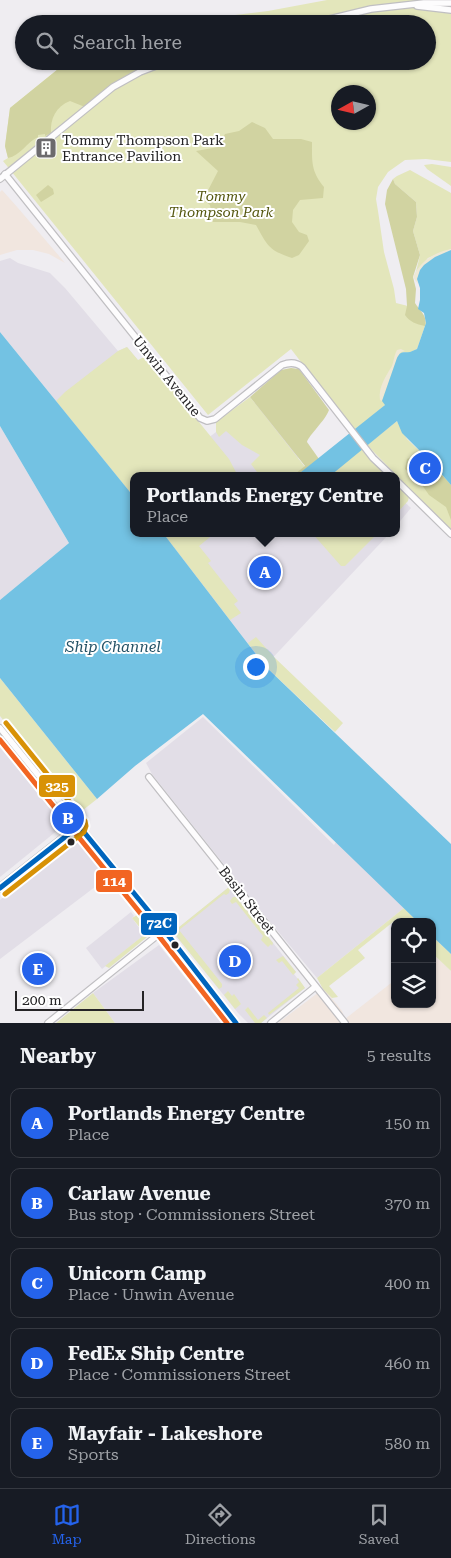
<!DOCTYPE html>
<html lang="en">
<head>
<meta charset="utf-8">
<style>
  body { margin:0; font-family:"Roboto Serif",serif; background:#20242c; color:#f1f3f6 }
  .controls { position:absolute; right:15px; bottom:15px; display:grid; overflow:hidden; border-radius:10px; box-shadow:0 1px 4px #0004 }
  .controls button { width:45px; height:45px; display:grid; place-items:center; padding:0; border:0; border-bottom:1px solid #363941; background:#171b24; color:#f1f3f6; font:25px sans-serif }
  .compass { position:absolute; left:331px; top:85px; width:45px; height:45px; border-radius:50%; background:#171b24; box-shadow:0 1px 4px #0004; rotate:262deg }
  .scale { position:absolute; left:15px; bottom:12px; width:129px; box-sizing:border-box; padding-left:5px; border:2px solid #252426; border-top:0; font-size:14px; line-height:18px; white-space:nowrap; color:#252426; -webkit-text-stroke:4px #fff; paint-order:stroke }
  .you { position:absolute; left:255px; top:666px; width:18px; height:18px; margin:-12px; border:4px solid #fff; border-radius:50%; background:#1a73e8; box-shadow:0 0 0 8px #1a73e833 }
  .badge { display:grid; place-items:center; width:32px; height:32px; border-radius:50%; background:#2563eb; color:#fff; font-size:16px; font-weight:700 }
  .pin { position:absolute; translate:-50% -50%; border:2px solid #fff; box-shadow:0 1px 5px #0006 }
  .popup { position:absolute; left:130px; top:472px; width:270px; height:65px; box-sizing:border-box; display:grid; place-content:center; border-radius:10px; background:#171b24; filter:drop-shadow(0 1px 4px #0005); font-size:16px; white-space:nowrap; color:#9ea1a6 }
  .popup b { font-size:19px; color:#f1f3f6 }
  .popup::after { content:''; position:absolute; left:50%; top:100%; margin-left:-10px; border:10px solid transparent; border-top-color:#171b24 }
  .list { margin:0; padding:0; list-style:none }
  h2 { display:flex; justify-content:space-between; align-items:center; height:65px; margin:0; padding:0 20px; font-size:21px }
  h2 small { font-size:16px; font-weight:400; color:#9ea1a6 }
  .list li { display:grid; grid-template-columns:32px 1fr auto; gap:15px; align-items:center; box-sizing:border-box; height:70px; margin:0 10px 10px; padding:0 10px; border:1px solid #363941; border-radius:10px }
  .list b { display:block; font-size:19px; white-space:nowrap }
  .list p { margin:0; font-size:16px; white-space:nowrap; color:#9ea1a6 }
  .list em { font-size:16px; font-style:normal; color:#9ea1a6 }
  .icon { flex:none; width:28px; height:28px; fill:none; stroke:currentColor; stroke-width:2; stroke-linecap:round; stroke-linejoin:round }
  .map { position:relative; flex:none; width:451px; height:1023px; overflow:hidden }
  .search { position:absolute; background:#171b24; box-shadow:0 1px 4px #0004; left:15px; right:15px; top:15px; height:55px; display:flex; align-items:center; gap:12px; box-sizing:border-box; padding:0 18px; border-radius:28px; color:#9ea1a6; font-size:19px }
  .sheet { height:465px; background:#171b24 }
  nav { display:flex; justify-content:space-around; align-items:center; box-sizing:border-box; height:70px; border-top:1px solid #363941; background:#171b24; font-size:14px; color:#9ea1a6 }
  nav a { display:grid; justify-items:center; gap:2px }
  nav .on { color:#2563eb }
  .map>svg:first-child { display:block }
</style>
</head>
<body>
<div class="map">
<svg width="451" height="1023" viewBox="0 0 451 1023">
  <rect width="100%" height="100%" fill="#efedf1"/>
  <!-- commercial -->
  <g fill="#f1e6df">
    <path d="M2,190l16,18 47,55 -16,-9 -16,-4h-16l-17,5v-63z"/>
    <path d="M432,953l19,18v52h-173l45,-34 3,2 16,20 3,8 50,-39v24h37z"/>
  </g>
  <!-- built -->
  <g fill="#e2dee7">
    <path d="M10,258l8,5 32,10 15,15 53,63 9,-4 77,94 51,-38 28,-25 19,49 -6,49h-162v21l-134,-165v-71z"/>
    <path d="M0,426l69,117 -69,57z"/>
    <path d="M396,494l15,14 -15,18z"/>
    <path d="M163,533h227l-125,133z"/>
    <path d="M203,717l131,128 2,-3 68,66 -87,70 -51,-61 -114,-143 -6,-11z"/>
    <path d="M0,742l64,79v4l-64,52z"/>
    <path d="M74,838h3l31,39 -108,82v-59z"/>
    <path d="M229,887l67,85 -2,2 11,14 -44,35h-13l-10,-10 -65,-81z"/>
    <path d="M131,912l3,4 -2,2 8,11 3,-2 3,3 -2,5 -42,34 -16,-21z"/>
    <path d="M159,945l62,78h-106l-22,-30z"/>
  </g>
  <!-- green -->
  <g fill="#e3e6bb" fill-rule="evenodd">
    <path d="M327,0h124v162l-25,-3 -21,1 -17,12 -10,15 -2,12 2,12 6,41 10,37 2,14 12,3 18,17 -9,26 -8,4 -6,-1 -18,53 -31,26 -63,-82 -83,66 -205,-254 5,-3 -3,-12 5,-38 58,-47h359v-37h-312l4,-4 19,-1 47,2 83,-10zM338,92h30v30h-30z"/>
    <path d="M432,164l19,3v19l-24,-17 -3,-4z"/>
    <path d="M410,170l41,23v56l-23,9 -12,14 4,-17 -7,-24 4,-14 -1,-15 -21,-18 -2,-5 4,-3z"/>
    <path d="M127,347l11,13 6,-3 3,1 82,101 9,17h-104v21l-78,-96 9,-9 53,-41z"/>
    <path d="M250,397l55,70 -9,7v2h-36l-9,-12 9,-9 -18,-10 -16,-14 -7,6 -3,-5v-10z"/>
    <path d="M397,421l10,18 23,22 21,24v46l-84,-86z"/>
    <path d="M362,448l25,28h-57z"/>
    <path d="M396,485l13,12 -1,4 -12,13z"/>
    <path d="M163,533h52l-16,13 12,15 -3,2 30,38 -4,3 7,9 -11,7z"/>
    <path d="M312,533h66l-33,33h-4z"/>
    <path d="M256,637l19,21 68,65 -8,9 -70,-66 -17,-23z"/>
    <path d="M0,678l97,121 -19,15 -78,-98z"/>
    <path d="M229,887l1,2 -1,4 -3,2 -2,-1 -45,36 43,54v3l-3,2 -46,-57z"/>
    <path d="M233,897h3l37,46 -1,3 -1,-2 -3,3 -7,-7 2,-4 -27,-34 -4,2 -2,-3z"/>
    <path d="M404,908l14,14h-16l-4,-4 -40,32 7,8 -36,28 9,11 -6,1 -9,-9 -6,-11z"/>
    <path d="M139,914l14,17 -1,2 -43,35 -4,-2 39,-31 1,-5 -2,-3 -2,2 -9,-11z"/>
    <path d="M432,936l19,18v17l-19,-18z"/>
    <path d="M283,956l13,16 -3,3 -11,-14 -3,2 -3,-3z"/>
    <path d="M298,978l7,10 -36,27 -1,-2 31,-25 -3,-3 3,-3 -2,-3z"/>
    <path d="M228,991l4,5 2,-2 7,10 -6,5 -11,-14z"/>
    <path d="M93,993l22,30h-59z"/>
    <path d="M248,1007l10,13 6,-5 3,3 -6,5h-6l-10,-13z"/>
  </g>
  <!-- forest -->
  <g fill="#d1d3a1">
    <path d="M138,19l47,2 11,-1 2,4h-83l4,-4z"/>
    <path d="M68,61h94c-33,11 -50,25 -77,46l-15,-6c-14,5 -20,18 -19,32l-6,3v-2l-7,1v2c-11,5 -18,19 -30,21l-3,-12 5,-38z"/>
    <path d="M252,122l13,6 8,11h28l11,3c0,20 -1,29 12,45l-1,11 -23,2 -7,10 -1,12 7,10 8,3 2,6 -10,14 -7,3c-23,-8 -24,-11 -36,-33l-16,-3h-27l-3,-17 -7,-5 15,-29 -22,-20 22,-4 7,-13 14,-3z"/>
    <path d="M393,179l2,5 21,18 1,15 -4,14 7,24 -7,22 3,12 -1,14c5,8 13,13 10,23 -9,-2 -15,-4 -20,-11l2,-9 -1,-17 -21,-85 2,-14z"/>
    <path d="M48,185l5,4 1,5 -13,8 -5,-7z"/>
    <path d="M291,368l8,1 30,41c-4,11 -20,25 -22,32l12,17 -23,17 -1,-2 10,-8 -55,-69 31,-27z"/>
    <path d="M421,452l30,33v35l-5,-13 -17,-12 -9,-13 -15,-13 2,-10z"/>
  </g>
  <!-- sand -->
  <g fill="#eee8d6">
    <path d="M451,249v1l-3,1 -31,28 1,5 -5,-7c7,-15 21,-25 38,-28z"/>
    <path d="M401,349l4,2 -4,1 -4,6 -15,43 -2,-1c-2,-13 6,-24 12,-34 2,-5 2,-11 5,-16z"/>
  </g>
  <!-- water -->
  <g fill="#73c2e3">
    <path d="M451,250v235l-21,-24 -28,-28 -5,-12 -67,55h-34l89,-71 -3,-4 15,-43c4,-8 6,-5 13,-6l7,-3 9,-26 -2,-10 -6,-4 2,-9v-12l-3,-9 3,-9 4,-5 11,-8z"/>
    <path d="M0,332l134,165v36h29l102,133 186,178v110l-19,-18v-14h-14l-215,-208 -68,52 -38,33 -97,-121v-78l69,-57 -69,-117z"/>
  </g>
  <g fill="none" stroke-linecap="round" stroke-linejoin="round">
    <!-- minor casing -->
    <g stroke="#c0bfc2" stroke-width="8">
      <g id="minor">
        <path d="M417,6l34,4"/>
        <path d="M309,24l62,-15 53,-6h27"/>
        <path d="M5,174l195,244 7,3 8,-2 67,-54c8,-3 14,-3 20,2l71,91 19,18"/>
        <path d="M0,179l113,-92 27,-15 29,-11"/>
        <path d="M396,480l55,54"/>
        <path d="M0,728l164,202 72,93"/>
        <path d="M149,777l196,246"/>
        <path d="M48,1023l116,-93"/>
        <path d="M271,1023l44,-36"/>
      </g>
    </g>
    <!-- major casing -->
    <g stroke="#c0bfc2" stroke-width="10">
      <path id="major" d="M0,888l79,-62"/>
    </g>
    <!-- minor -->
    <use href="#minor" stroke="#fdfcfd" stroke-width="5.5"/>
    <!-- major -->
    <use href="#major" stroke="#fdfcfd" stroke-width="8"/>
    <!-- bus-1 casing -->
    <g stroke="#fff" stroke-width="9">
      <g id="bus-1">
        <path d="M79,826l85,104 72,93"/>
        <path d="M0,888l79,-62"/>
      </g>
    </g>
    <!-- bus-2 casing -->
    <g stroke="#fff" stroke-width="9">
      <path id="bus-2" d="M0,740l158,195 69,88"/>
    </g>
    <!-- bus-3 casing -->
    <g stroke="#fff" stroke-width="9">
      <path id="bus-3" d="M5,894l79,-62 2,-6 -1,-5 -79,-98"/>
    </g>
    <!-- bus-1 -->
    <use href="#bus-1" stroke="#0065bd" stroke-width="5"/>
    <!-- bus-2 -->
    <use href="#bus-2" stroke="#f26522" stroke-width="5"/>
    <!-- bus-3 -->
    <use href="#bus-3" stroke="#d89206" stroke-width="5"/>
  </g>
  <!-- icons -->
  <defs>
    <g id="building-square" transform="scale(1.125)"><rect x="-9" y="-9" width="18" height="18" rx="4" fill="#6c6a6d" stroke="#fff"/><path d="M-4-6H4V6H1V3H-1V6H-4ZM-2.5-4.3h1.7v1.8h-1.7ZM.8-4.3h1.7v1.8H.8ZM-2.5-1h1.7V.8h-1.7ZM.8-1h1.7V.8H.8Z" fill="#fff"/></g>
  </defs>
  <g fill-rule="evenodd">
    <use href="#building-square" x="46" y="148"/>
  </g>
  <!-- markers -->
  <g fill="#252426" stroke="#fff" stroke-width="2">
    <circle cx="71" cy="842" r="4.5"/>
    <circle cx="175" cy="945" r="4.5"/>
  </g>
  <g text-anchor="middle" stroke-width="4" stroke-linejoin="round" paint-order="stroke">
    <!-- poi labels -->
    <g font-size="14" fill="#252426" stroke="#fff" text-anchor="start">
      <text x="62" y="145">Tommy Thompson Park<tspan x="62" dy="16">Entrance Pavilion</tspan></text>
    </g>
    <!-- park labels -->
    <g font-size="14" font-style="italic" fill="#54560e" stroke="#fff">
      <text x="221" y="201">Tommy<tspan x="221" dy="16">Thompson Park</tspan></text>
    </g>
    <!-- street labels -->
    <g font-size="14" fill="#252426" stroke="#fff">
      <text transform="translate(167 376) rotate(51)" y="5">Unwin Avenue</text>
      <text transform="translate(247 900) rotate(52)" y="5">Basin Street</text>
    </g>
    <!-- water labels -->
    <g font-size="15" font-style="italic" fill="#245266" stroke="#fff">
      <text x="113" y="652">Ship Channel</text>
    </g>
  </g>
  <g stroke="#fff" stroke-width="2">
    <rect x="38" y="774" width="38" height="24" rx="5" fill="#d89206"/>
    <rect x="95" y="869" width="38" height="24" rx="5" fill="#f26522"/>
    <rect x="140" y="912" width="38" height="24" rx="5" fill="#0065bd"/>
  </g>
  <g font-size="14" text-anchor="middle" font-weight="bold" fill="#fff">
    <text x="57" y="791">325</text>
    <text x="114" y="886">114</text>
    <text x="159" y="928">72C</text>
  </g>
</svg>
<div class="controls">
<button><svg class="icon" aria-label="locate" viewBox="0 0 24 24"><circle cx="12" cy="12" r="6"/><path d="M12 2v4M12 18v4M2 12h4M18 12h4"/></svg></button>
<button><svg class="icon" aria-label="layers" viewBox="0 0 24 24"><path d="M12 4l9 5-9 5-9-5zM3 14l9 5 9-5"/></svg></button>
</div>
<svg class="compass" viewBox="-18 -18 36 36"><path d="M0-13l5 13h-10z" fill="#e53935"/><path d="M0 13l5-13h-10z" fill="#9ea1a6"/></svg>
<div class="scale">200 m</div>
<div class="you"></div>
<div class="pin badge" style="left:265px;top:572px">A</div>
<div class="popup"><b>Portlands Energy Centre</b>Place</div>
<div class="pin badge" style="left:68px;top:818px">B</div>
<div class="pin badge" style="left:425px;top:468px">C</div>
<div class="pin badge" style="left:235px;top:961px">D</div>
<div class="pin badge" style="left:38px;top:969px">E</div>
<div class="search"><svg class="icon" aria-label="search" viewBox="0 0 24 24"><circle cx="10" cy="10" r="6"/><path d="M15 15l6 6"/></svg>Search here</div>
</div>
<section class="sheet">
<h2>Nearby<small>5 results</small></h2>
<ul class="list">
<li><span class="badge">A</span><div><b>Portlands Energy Centre</b><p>Place</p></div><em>150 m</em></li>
<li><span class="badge">B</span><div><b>Carlaw Avenue</b><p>Bus stop · Commissioners Street</p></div><em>370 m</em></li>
<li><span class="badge">C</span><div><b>Unicorn Camp</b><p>Place · Unwin Avenue</p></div><em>400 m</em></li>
<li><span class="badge">D</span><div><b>FedEx Ship Centre</b><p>Place · Commissioners Street</p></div><em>460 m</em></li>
<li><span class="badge">E</span><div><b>Mayfair - Lakeshore</b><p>Sports</p></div><em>580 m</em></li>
</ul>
</section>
<nav>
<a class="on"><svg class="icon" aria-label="map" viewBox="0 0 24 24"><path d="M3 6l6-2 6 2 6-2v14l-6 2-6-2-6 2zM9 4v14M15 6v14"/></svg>Map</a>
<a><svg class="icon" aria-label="directions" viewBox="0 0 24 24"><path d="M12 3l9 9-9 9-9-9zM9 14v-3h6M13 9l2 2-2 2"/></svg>Directions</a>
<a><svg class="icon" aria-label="saved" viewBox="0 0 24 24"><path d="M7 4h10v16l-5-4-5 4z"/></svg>Saved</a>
</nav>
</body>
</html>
